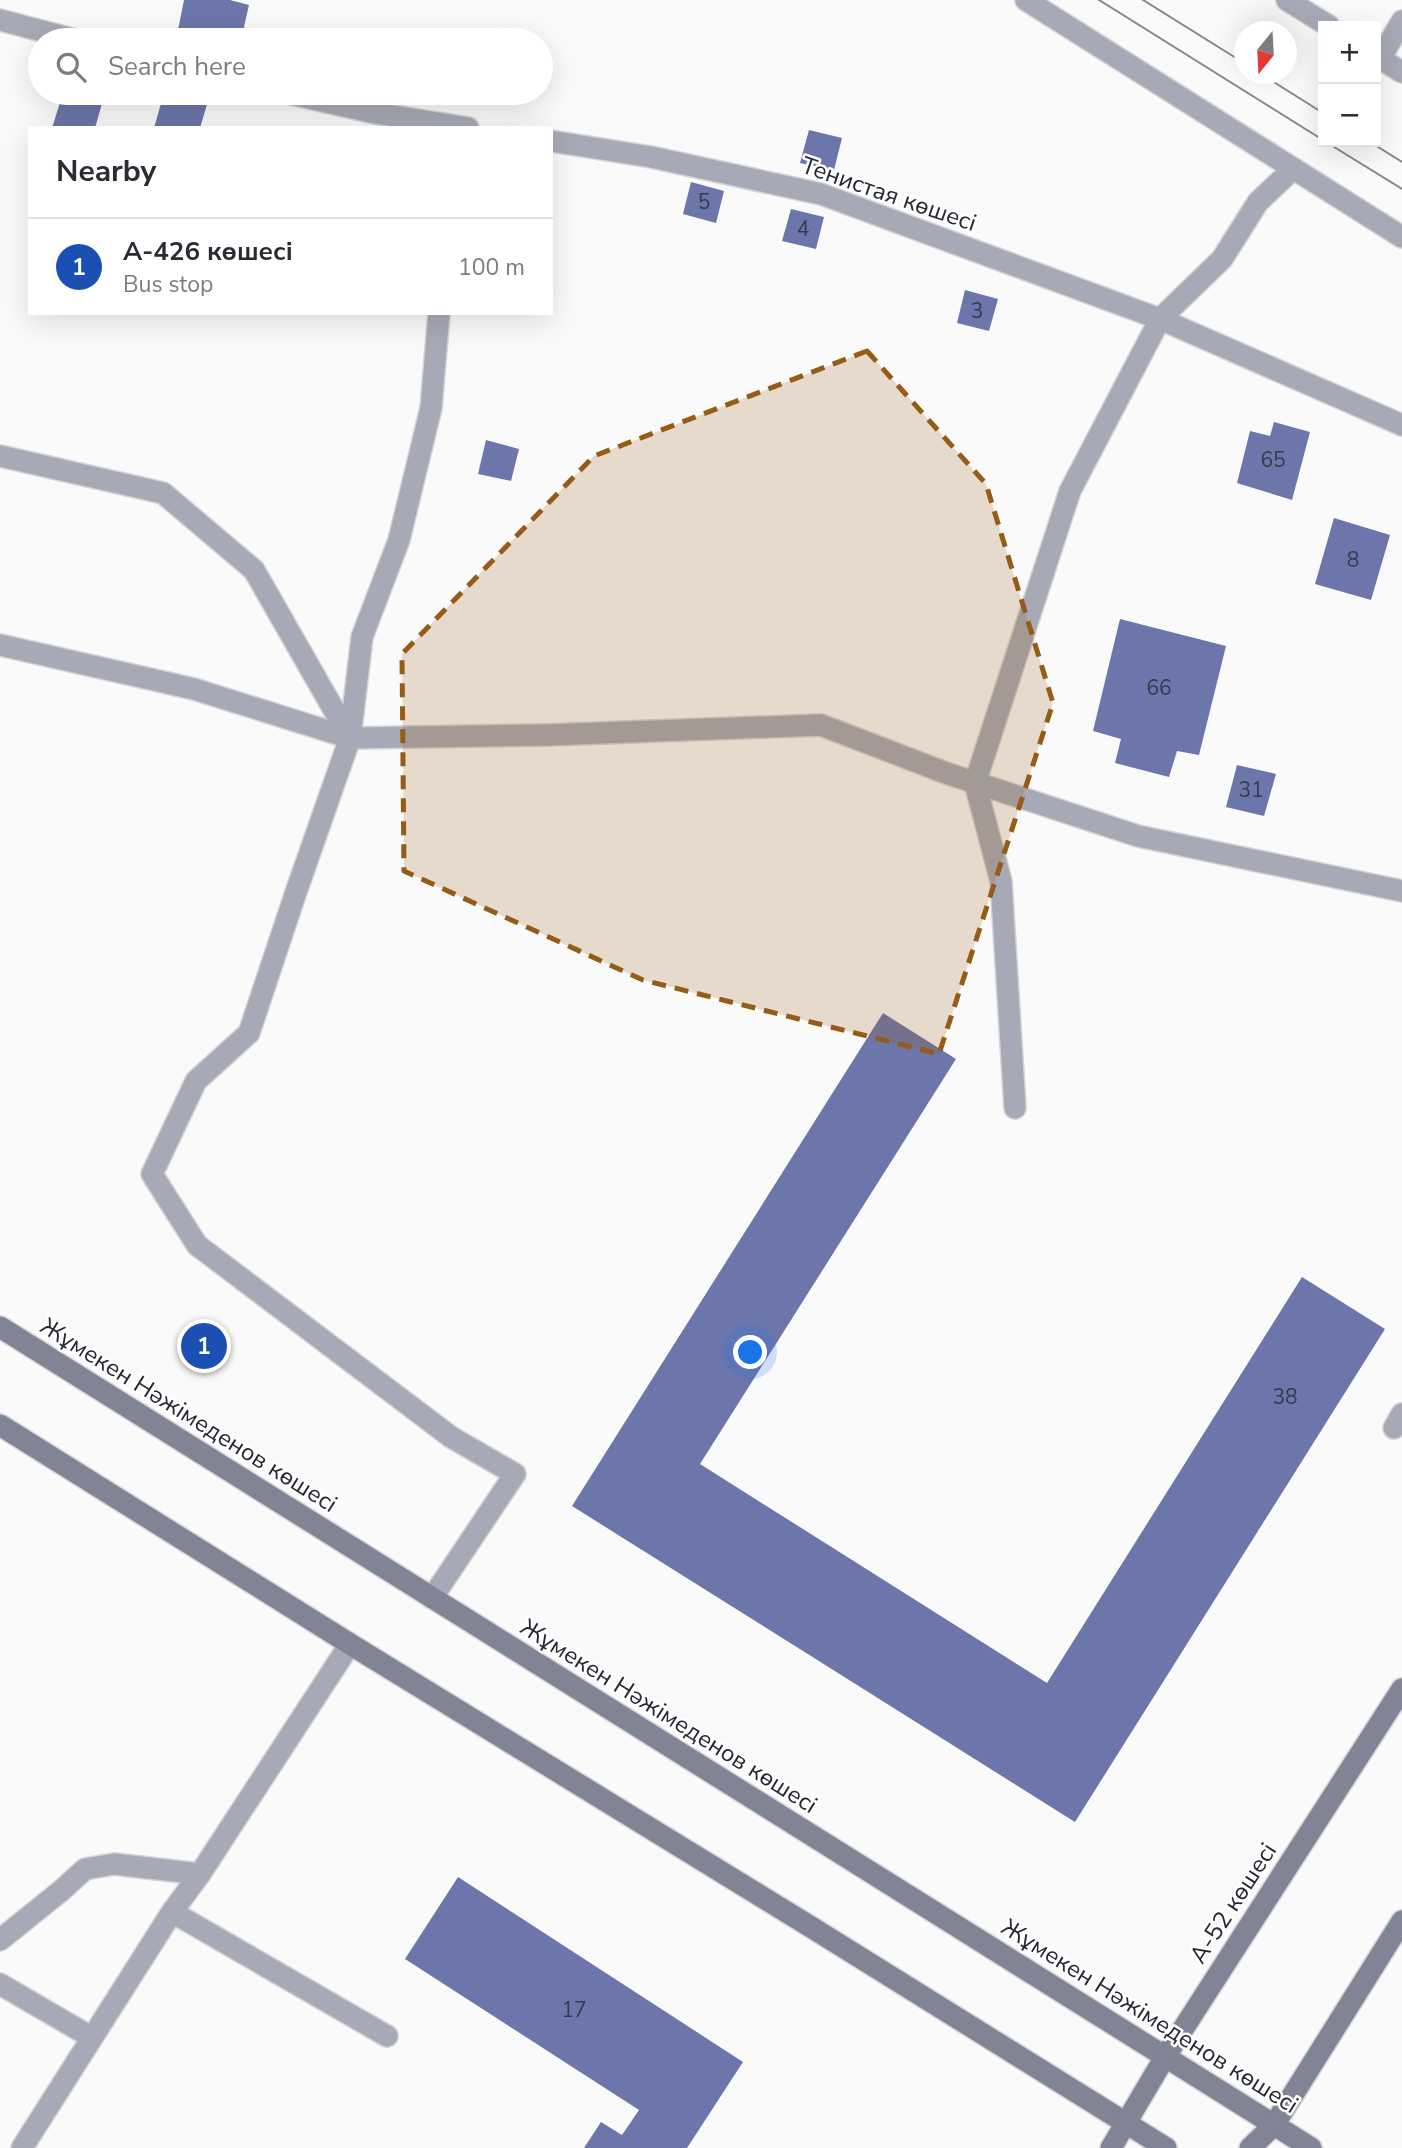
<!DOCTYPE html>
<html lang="en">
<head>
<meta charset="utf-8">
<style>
  body { margin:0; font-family:"Nunito Sans",sans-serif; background:#f7f7f7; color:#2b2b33 }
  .controls { position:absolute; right:21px; top:21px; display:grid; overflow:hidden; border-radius:0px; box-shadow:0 7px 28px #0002 }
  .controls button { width:63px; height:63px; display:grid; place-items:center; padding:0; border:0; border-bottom:2px solid #e1e1e2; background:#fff; color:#2b2b33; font:35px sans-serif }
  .compass { position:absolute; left:1234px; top:21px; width:63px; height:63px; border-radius:50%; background:#fff; box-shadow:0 7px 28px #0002; rotate:198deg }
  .you { position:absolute; left:751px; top:1353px; width:24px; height:24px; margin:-18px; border:5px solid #fff; border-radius:50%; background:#1a73e8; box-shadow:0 0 0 10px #1a73e833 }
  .badge { display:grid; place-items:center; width:46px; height:46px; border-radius:50%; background:#111827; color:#fff; font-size:23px; font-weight:700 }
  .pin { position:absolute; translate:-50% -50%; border:4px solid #fff; box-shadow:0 2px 7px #0006 }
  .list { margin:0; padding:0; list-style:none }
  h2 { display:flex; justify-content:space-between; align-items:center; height:91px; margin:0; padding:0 28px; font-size:30px }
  h2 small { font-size:23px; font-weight:400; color:#7c7c81 }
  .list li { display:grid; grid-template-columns:46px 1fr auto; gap:21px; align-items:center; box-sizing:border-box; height:98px; padding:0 28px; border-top:2px solid #e1e1e2 }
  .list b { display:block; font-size:26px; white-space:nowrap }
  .list p { margin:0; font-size:23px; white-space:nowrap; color:#7c7c81 }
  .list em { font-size:23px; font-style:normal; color:#7c7c81 }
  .icon { flex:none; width:38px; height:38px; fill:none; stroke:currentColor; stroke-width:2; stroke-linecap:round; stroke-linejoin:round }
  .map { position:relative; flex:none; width:1402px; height:2148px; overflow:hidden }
  .search { position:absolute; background:#fff; box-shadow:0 7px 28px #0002; left:28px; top:28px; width:525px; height:77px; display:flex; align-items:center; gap:18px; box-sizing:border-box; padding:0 24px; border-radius:38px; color:#7c7c81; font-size:26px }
  .panel { position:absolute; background:#fff; box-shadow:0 7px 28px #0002; left:28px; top:126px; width:525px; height:189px; border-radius:0px }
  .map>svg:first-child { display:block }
</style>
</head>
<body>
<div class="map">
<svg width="1402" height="2148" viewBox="0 0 1402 2148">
  <rect width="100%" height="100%" fill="#fafafa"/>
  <!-- building -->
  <g fill="#6c76aa">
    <path d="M184,0h46l19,5 -8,35h-65z"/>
    <path d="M63,93h42l-10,35h-43z"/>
    <path d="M164,93h16l28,8 -8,27h-46z"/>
    <path d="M809,130l33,8 -8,32 -34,-7z"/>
    <path d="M691,182l33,9 -8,32 -33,-9z"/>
    <path d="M791,209l33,8 -8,32 -34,-8z"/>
    <path d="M965,290l33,9 -9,32 -32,-8z"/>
    <path d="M1274,422l36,10 -18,68 -55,-17 13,-52 20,5z"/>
    <path d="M486,440l33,9 -8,32 -33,-7z"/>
    <path d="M1334,518l56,17 -19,65 -56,-16z"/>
    <path d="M1120,619l106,27 -27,109 -22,-4 -8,26 -54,-14 6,-24 -28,-8z"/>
    <path d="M1237,765l39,9 -12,42 -38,-9z"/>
    <path d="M883,1013l73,46 -256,405 347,219 255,-406 83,52 -310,493 -503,-316z"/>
    <path d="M458,1877l285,185 -56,86h-103l17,-26 21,13 17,-25 -234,-151z"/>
  </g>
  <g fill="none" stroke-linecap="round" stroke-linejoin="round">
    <!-- lane casing -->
    <g stroke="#d3d4d6" stroke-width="24">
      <g id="lane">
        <path d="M350,1644l-150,230 -28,38 215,124"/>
        <path d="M0,1940l62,-50 23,-21 29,-5 86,10"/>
        <path d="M0,1984l91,53"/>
        <path d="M22,2148l150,-236"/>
      </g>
    </g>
    <!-- street casing -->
    <g stroke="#d3d4d6" stroke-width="24">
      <g id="street">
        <path d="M1026,0l376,237"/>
        <path d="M1287,0l42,26"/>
        <path d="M0,20l76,20"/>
        <path d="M1376,56l26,16"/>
        <path d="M1380,59l22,-38"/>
        <path d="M287,93l88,20 93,15"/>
        <path d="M551,141l100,16 170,37 339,125 242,106"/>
        <path d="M0,456l163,37 91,77 96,168"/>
        <path d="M0,645l194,44 156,49"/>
        <path d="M350,738l12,-101 37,-97 32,-132 8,-95"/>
        <path d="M1015,1108l-14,-227 -26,-98 95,-292 90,-172 62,-60 36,-57 35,-33"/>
        <path d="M1394,1428l8,-14"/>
        <path d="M432,1598l83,-124 -64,-37 -254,-192 -45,-71 44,-93 53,-48 47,-141 54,-154 196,-3 275,-10 125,48 192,63 264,55"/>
      </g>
    </g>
    <!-- secondary casing -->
    <g stroke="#d3d4d6" stroke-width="24">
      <g id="secondary">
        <path d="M0,1327l1311,821"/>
        <path d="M0,1425l350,219 461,283 355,221"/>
        <path d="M1111,2148l54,-91 237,-368"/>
        <path d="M1250,2148l24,-23 128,-204"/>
      </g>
    </g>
    <!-- lane -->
    <use href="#lane" stroke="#a7aab6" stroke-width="21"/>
    <!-- street -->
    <use href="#street" stroke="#a7aab6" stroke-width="21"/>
    <!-- secondary -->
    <use href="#secondary" stroke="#808494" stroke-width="21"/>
    <!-- tram -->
    <g stroke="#85878c" stroke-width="2">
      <path d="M1099,0l224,140"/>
      <path d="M1143,0l101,63"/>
      <path d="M1261,74l62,39"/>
      <path d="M1326,142l76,47"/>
      <path d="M1370,142l32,20"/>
    </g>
  </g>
  <!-- marked area -->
  <path fill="#955c17" fill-opacity="0.2" stroke="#955c17" stroke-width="5" stroke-dasharray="14 9" stroke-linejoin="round" d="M867,351l119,133 67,219 -114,351 -296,-74 -239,-109 -2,-217 192,-198z"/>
  <g text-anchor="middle" stroke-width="5" stroke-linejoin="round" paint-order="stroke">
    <!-- number labels -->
    <g font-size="21" fill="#363b4e">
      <text x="704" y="209">5</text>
      <text x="803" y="236">4</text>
      <text x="977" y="318">3</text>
      <text x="1273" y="467">65</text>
      <text x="1353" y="567">8</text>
      <text x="1159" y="695">66</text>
      <text x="1251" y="797">31</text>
      <text x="1285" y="1404">38</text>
      <text x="574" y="2017">17</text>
    </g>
    <!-- street labels -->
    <g font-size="24" fill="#242730" stroke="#fff">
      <text transform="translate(889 194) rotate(19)" y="8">Тенистая көшесі</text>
      <text transform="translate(189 1415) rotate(32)" y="8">Жұмекен Нәжімеденов көшесі</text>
      <text transform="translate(669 1716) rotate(32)" y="8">Жұмекен Нәжімеденов көшесі</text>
      <text transform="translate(1233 1903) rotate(-57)" y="8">А-52 көшесі</text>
      <text transform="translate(1150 2016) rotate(32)" y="8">Жұмекен Нәжімеденов көшесі</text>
    </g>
  </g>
</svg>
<div class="controls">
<button>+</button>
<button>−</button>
</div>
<svg class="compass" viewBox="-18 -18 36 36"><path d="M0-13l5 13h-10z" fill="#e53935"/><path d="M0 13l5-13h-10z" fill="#7c7c81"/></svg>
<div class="you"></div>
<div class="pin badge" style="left:204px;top:1346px;background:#1a4fb4">1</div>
<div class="search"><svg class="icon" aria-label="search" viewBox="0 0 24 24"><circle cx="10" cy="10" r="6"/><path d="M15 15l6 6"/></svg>Search here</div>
<section class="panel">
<h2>Nearby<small></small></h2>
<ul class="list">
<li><span class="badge" style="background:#1a4fb4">1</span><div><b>А-426 көшесі</b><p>Bus stop</p></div><em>100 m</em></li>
</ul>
</section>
</div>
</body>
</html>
